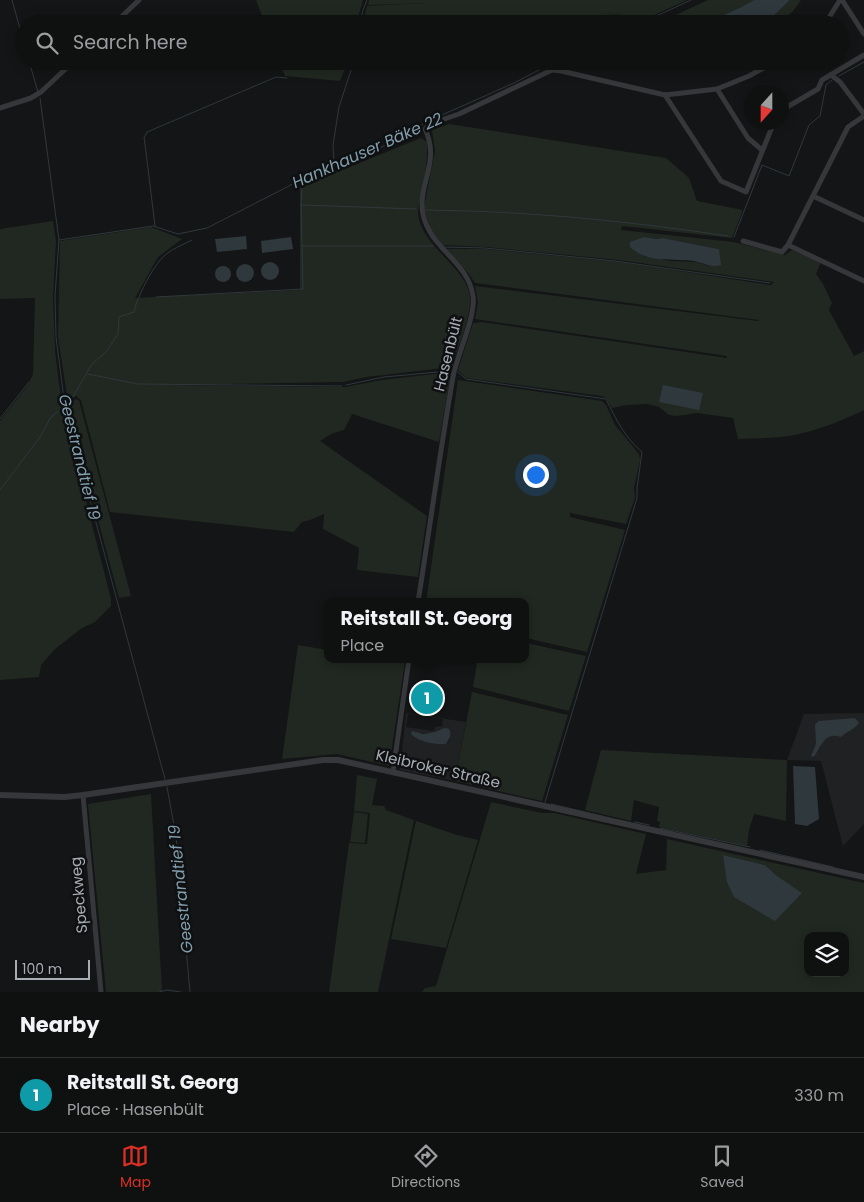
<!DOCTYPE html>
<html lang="en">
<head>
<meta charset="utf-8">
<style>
  body { margin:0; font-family:Poppins,sans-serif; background:#181919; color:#f1f3f6 }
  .controls { position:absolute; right:15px; bottom:15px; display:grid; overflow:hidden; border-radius:10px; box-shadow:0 2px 12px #0003 }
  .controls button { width:45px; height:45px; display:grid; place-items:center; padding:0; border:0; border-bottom:1px solid #2f3030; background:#0f1010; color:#f1f3f6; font:25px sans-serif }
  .compass { position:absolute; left:744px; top:85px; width:45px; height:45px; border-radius:50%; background:#0f1010; box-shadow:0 2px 12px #0003; rotate:201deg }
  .scale { position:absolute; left:15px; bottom:12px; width:75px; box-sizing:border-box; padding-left:5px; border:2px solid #a8adb5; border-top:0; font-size:14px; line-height:18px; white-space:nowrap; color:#a8adb5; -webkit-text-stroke:4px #0f1011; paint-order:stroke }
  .you { position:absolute; left:535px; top:474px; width:18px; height:18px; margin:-12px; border:4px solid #fff; border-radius:50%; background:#1a73e8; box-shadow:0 0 0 8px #1a73e833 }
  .badge { display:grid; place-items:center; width:32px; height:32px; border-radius:50%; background:#d93025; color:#fff; font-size:16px; font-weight:700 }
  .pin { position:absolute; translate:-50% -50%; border:2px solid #fff; box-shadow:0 1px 5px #0006 }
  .popup { position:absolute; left:324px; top:598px; width:205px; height:65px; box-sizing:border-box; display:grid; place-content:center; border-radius:10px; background:#0f1010; filter:drop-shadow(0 1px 4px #0005); font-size:16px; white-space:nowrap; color:#9b9d9f }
  .popup b { font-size:19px; color:#f1f3f6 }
  .popup::after { content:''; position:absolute; left:50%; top:100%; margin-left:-10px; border:10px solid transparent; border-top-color:#0f1010 }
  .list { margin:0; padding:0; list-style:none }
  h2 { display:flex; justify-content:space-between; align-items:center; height:65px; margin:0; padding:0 20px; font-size:21px }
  h2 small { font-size:16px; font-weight:400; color:#9b9d9f }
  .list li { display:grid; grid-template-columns:32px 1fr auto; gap:15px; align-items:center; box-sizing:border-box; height:75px; padding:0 20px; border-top:1px solid #2f3030 }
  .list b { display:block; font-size:19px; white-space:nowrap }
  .list p { margin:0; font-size:16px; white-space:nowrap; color:#9b9d9f }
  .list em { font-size:16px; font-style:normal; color:#9b9d9f }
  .icon { flex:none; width:28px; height:28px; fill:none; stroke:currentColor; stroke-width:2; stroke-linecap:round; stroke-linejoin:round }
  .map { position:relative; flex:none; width:864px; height:992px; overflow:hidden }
  .search { position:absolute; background:#0f1010; box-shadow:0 2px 12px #0003; left:15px; right:15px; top:15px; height:55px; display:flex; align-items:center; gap:12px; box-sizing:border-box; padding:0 18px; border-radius:28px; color:#9b9d9f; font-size:19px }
  .sheet { height:140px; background:#0f1010 }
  nav { display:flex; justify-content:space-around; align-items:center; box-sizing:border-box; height:70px; border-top:1px solid #2f3030; background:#0f1010; font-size:14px; color:#9b9d9f }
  nav a { display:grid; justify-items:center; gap:2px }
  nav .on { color:#d93025 }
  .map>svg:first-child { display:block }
</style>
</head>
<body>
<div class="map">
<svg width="864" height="992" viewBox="0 0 864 992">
  <rect width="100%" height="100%" fill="#141516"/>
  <!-- built -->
  <g fill="#202123" fill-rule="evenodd">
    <path d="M406,713l60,9 -11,59 -55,-11zM408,714l35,5 -1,7 -7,1 -1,4 -28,-4zM440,729l10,10 -4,5h-4l-21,-3 -3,-7 16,-2z"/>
    <path d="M864,713v111l-21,22 -22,-85 -34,-1 17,-46z"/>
  </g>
  <!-- green -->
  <g fill="#212821" fill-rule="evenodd">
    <path d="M256,0h107l-7,24h-91z"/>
    <path d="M369,0h318l-39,18 -51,-6 49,7 -11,5h-273l5,-18 59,-3 -58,2z"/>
    <path d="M708,0h46c-19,12 -40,19 -62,24 -11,2 -24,0 -36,0z"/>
    <path d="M790,0h11l-8,11 -15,13h-13z"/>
    <path d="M279,61h69l-8,20 -55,-5z"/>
    <path d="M449,124l217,34 23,20 8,23 46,9 -11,28 -110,-12 -1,4 113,12 51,13 7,-5 29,12 -5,12 7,10 9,19 -3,7 25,46 10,-5v59c-21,10 -42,19 -65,24 -20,5 -41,4 -61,5l-5,-21 -36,-5 -20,3 -8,-1 -10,-8 -12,-3 -20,1 -15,3 -6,-10 -4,-2 -136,-18 -8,-8 15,-47 9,-1 245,36v-2l-252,-37 3,-17 -3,-16 283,35 1,-1 -284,-37 -6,-9 -23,-25h40l134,13 151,23 3,-3 -155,-22 -133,-13 -43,-2 -13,-16 -6,-22 11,-56 -3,-21zM644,237l13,2 6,-1 56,11 -10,17 -12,-4 -26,-1 -27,-5z"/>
    <path d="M421,138l6,4c1,17 -2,33 -5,49 -1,7 -4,16 -4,23 3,32 50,55 52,83 1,21 -12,50 -18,70l-86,10 -23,5 -174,3 176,2 37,-7 69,-8 -12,70 -87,-28 -8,16 -13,4 -11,7 107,75 -9,61 -61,-7 2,-22 -36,-19 1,-15 -14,6 -8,2 -8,10 -184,-20 -29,-112 -5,-4 -8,6 -10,-65 2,-96 91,-14 31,12 -24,18 -23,41 165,-8v-103z"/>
    <path d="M53,221l3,20 -3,54 2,56 4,32 5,32 47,184v7l-16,16 -13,6 -27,21 -14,16 -2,12 -39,3v-259l28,-36 5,-11 2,-76 -35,1v-70z"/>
    <path d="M458,380l144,21 4,4 9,20 24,29 1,6 -6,28 1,10 -9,26 -56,-11v4l55,13 -38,122 -61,-14v-36h-100z"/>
    <path d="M76,399l3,2 52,195 -12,2 -52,-194z"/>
    <path d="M526,643l60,13 -17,55 -96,-24 4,-25 13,-1 3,-2h33z"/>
    <path d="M298,645l30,5v9h60l17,3 -16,104 -52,-12 -55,5z"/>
    <path d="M472,692l96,23 -26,86 -87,-20z"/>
    <path d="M601,750l186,10 -1,61 -32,-7 -5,16 -2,16 -88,-19 1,-5 -3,-1 2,-14 -25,-7 -3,21 -46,-11z"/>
    <path d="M357,775l20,4 -5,26 12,1 2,4 28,10 -36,172h-49l20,-149 18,1 3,-31 -16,-2z"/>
    <path d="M151,794l11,198h-56l-18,-188z"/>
    <path d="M491,802l51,11h12l92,21 -10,40 30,-4 1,-31 197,44v109h-442l3,-4 11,-2zM723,855l42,10 12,11 24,17zM808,936h37v37h-37z"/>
    <path d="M354,812l14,2 -3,29 -15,-1z"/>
    <path d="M416,821l41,14 21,5 -32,108 -55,-9z"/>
  </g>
  <!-- water -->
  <g fill="#2f383d">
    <path d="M754,0h36l-25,24h-73c6,-3 13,-2 19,-4 15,-6 30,-12 43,-20z"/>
    <path d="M246,236l1,13 -30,3 -2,-13z"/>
    <path d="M291,237l2,12 -31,4 -1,-12z"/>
    <path d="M644,237l13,2 6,-1 56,11 2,16c-11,3 -17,-2 -27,-4 -24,-3 -45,3 -64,-14v-5z"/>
    <circle cx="270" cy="271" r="9"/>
    <circle cx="245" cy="273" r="9"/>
    <circle cx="223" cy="274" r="8"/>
    <path d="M663,385l40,8 -4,17 -40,-8z"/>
    <path d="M855,718l4,5c-5,7 -12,8 -18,14 -16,-6 -20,9 -27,20l-3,-1 5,-12 -1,-20 4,-3z"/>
    <path d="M445,728l4,1c3,5 1,9 -3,15 -10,1 -28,-2 -35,-10l1,-3 11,3 11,-2z"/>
    <path d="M793,766l22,1 4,52 -12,7 -12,-2z"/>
    <path d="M723,855l42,10 12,11 25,17 -27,28 -41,-24 -7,-15z"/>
  </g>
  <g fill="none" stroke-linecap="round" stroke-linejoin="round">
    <!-- stream -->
    <g stroke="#2f383d" stroke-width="1">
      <path d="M12,0l12,43"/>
      <path d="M360,24l3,-14 4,-10"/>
      <path d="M639,24l52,-24"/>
      <path d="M29,61l9,31"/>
      <path d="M839,76l25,-14"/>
      <path d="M40,98l19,142 -4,56 1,41 9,70 100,372"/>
      <path d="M334,163l-1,-18 6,-38 15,-46"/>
      <path d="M302,189l-1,16 115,4"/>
      <path d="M301,205l1,41h131"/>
      <path d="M426,210c102,1 202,11 302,26"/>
      <path d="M155,226l-10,-82 -1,-6 3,-6 129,-55 11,1"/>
      <path d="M734,237l28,-72 27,11 20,-51 11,-9 6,-31 6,-5"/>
      <path d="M59,240l94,-14 25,8 29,-6 82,-42 18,-11 27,-12 41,-13 30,-14 21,-14 88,-39 42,-22"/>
      <path d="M445,247l40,1 130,13 155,22"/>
      <path d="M156,297l147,-8 -1,-43"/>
      <path d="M458,372l8,7 140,20c9,19 20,40 36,53l-5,36v10l-92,304"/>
      <path d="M88,374l50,10 204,2"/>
      <path d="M346,385l38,-8 65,-6"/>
      <path d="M71,400l21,-36 14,-12 12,-18 1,-17 15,-5c3,-15 19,-46 30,-56 7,-7 19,-11 28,-16"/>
      <path d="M0,419l29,-37"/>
      <path d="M0,490l40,-53 11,-20 8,-6"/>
      <path d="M167,787l9,49 14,156"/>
      <path d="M551,804l51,12"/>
      <path d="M635,822l14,3"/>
      <path d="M660,828l90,19"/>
      <path d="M760,850l73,17"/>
      <path d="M159,992l8,-2 14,2"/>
    </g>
    <!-- minor -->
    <g stroke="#36373a" stroke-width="5">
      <path d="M842,0l22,34"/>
      <path d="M114,24l25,-24"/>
      <path d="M825,24l15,-24"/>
      <path d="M831,75l9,7 24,32"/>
      <path d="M717,89l31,49 14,12"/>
      <path d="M665,95l56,86 25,11 28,-70"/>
      <path d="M0,108l31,-10 10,-6 33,-31"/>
      <path d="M782,110l36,-21 4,-9 42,-25"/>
      <path d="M864,116l-16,11 -60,118 76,36"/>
      <path d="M813,196l51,24"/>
      <path d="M743,241l39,11 6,-7"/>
      <path d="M418,602c12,-75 22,-151 35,-225 4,-22 23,-61 20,-81 -5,-35 -43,-47 -50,-82 -6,-29 18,-52 2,-85l5,-5 29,-10 93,-44 9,1 104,24 52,-6 32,-13 27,-15"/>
      <path d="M393,772l16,-113"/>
      <path d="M83,795l18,197"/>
    </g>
    <!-- tertiary -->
    <path stroke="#36373a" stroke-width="6" d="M0,795l65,2 18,-2 240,-35h15l526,117"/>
  </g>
  <g text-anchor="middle" stroke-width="5" stroke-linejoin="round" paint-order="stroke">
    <!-- street labels -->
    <g font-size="15" fill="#a8adb5" stroke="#0f1011">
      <text transform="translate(448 354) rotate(-76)" y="5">Hasenbült</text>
      <text transform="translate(438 769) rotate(13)" y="5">Kleibroker Straße</text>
      <text transform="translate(79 895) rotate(-95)" y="5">Speckweg</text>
    </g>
    <!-- water labels -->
    <g font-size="16" font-style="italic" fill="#829eac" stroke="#0f1011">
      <text transform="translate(367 150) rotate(-24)" y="6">Hankhauser Bäke 22</text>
      <text transform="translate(80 457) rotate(76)" y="6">Geestrandtief 19</text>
      <text transform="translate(180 889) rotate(-96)" y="6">Geestrandtief 19</text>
    </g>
  </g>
</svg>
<div class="controls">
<button><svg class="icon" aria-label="layers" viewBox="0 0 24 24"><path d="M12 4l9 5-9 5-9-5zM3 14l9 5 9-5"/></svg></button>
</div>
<svg class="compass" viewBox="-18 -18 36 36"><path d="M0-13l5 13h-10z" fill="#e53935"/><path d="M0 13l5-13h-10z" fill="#9b9d9f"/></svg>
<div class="scale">100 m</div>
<div class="you"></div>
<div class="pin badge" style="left:427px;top:698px;background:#0f9aa8">1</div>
<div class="popup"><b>Reitstall St. Georg</b>Place</div>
<div class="search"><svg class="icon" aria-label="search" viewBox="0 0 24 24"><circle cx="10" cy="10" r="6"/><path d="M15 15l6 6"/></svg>Search here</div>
</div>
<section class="sheet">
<h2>Nearby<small></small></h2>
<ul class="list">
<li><span class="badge" style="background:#0f9aa8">1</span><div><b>Reitstall St. Georg</b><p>Place · Hasenbült</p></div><em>330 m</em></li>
</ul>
</section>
<nav>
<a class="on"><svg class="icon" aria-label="map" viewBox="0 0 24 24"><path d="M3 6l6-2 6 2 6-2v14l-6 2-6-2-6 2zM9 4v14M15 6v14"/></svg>Map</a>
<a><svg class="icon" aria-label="directions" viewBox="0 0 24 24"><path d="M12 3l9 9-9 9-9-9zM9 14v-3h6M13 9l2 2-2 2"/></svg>Directions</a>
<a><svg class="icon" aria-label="saved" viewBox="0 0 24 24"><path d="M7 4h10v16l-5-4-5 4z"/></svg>Saved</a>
</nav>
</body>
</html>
